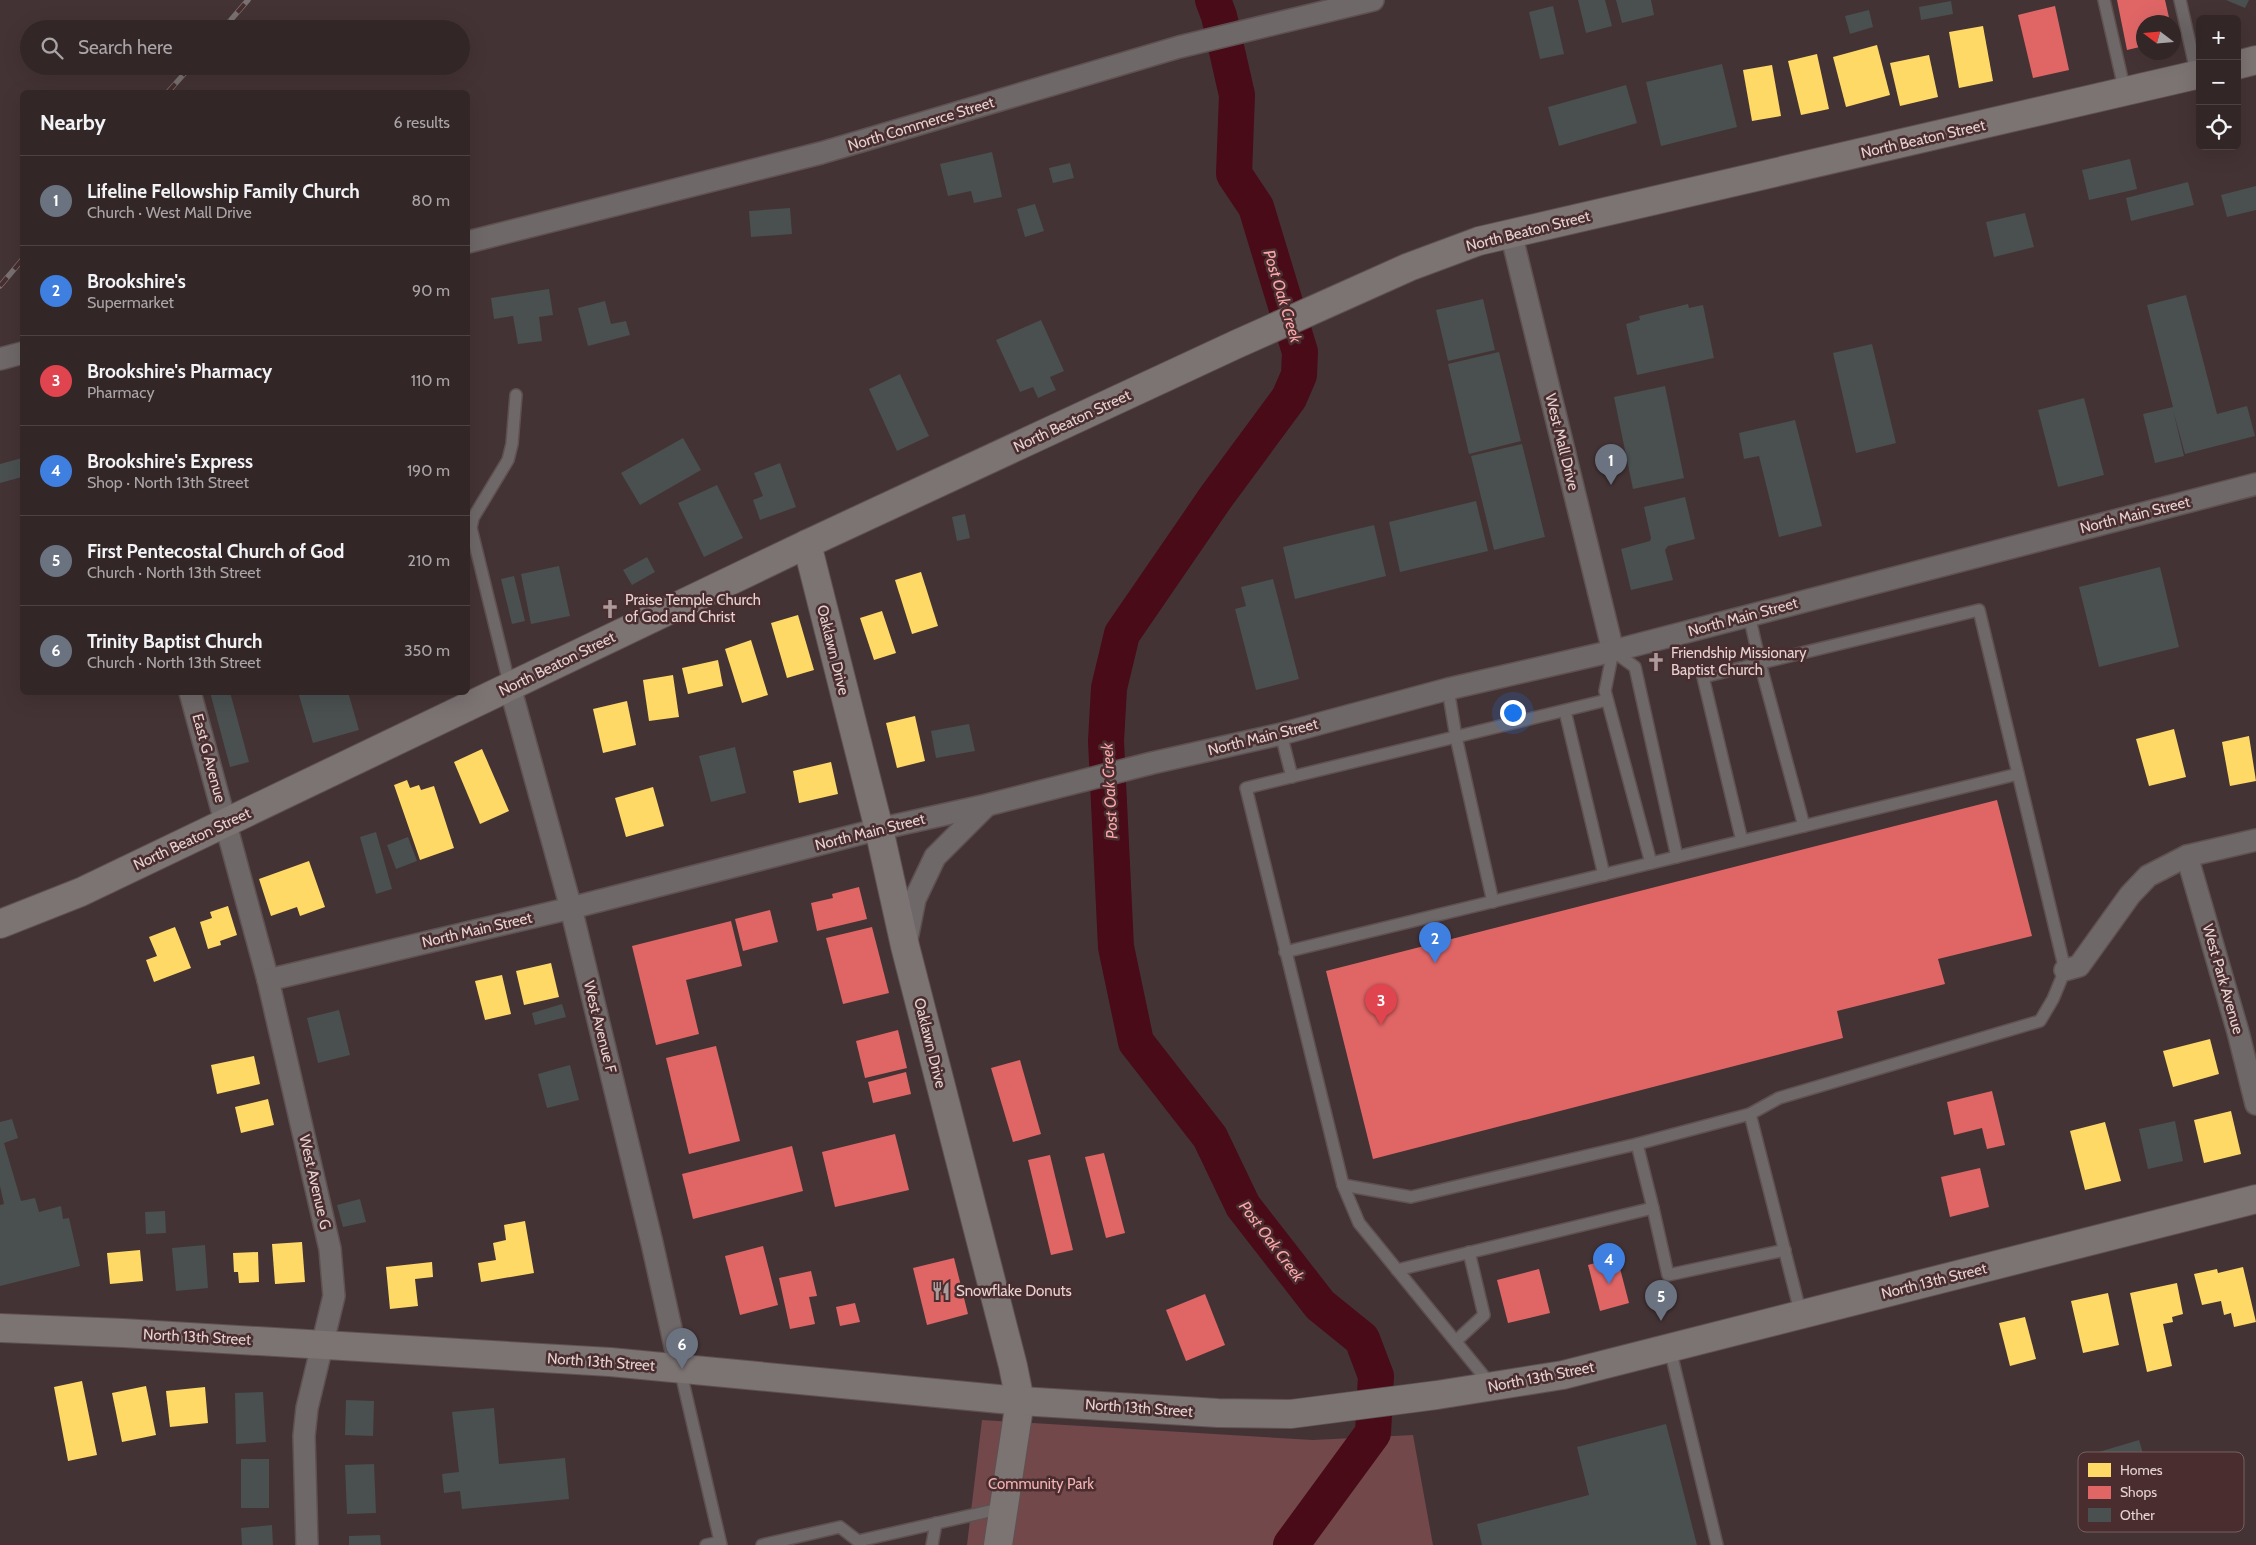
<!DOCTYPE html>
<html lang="en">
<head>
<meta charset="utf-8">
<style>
  body { margin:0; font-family:Cabin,sans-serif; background:#3b2e2f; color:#f1f3f6 }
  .controls { position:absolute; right:15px; top:15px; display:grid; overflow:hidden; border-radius:8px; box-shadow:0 5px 20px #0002 }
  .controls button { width:45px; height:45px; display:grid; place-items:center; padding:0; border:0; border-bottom:1px solid #4e4344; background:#332627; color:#f1f3f6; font:25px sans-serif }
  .compass { position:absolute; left:2136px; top:15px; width:45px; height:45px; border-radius:50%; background:#332627; box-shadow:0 5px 20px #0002; rotate:286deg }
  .you { position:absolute; left:1512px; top:712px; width:18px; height:18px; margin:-12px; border:4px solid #fff; border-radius:50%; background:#1a73e8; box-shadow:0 0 0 8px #1a73e833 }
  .badge { display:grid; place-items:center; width:32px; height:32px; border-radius:50%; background:#8abfa5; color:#fff; font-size:16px; font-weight:700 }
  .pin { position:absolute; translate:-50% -41px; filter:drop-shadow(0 1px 2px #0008) }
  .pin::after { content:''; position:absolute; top:26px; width:18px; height:15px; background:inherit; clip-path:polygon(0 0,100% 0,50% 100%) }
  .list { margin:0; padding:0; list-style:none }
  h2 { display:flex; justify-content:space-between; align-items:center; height:65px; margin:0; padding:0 20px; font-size:21px }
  h2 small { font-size:16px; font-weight:400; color:#a9a5a7 }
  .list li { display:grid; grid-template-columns:32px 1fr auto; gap:15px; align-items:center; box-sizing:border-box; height:90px; padding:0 20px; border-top:1px solid #4e4344 }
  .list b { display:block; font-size:19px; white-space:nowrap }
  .list p { margin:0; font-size:16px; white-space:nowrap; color:#a9a5a7 }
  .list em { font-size:16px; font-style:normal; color:#a9a5a7 }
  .icon { flex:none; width:28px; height:28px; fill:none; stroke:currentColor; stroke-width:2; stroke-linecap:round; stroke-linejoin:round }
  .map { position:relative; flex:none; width:2256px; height:1545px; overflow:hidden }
  .search { position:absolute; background:#332627; box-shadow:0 5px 20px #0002; left:20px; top:20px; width:450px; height:55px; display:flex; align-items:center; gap:12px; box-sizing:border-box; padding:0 18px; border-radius:28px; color:#a9a5a7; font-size:19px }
  .panel { position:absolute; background:#332627; box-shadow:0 5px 20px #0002; left:20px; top:90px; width:450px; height:605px; border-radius:8px }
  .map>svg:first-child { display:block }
</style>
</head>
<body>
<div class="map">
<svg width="2256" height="1545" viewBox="0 0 2256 1545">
  <rect width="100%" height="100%" fill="#443334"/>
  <!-- green -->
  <path fill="#72484a" d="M982,1420l331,20 100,-5 20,110h-466z"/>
  <!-- homes -->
  <g fill="#ffd966">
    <path d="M1983,26l10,55 -34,7 -10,-56z"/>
    <path d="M1877,45l13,50 -44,12 -13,-50z"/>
    <path d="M1817,54l12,55 -28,6 -13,-54z"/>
    <path d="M1929,55l9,42 -38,9 -10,-43z"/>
    <path d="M1772,65l9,51 -29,5 -9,-51z"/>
    <path d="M921,572l17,54 -26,8 -17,-54z"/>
    <path d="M882,611l14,42 -22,7 -14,-42z"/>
    <path d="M798,615l16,55 -27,8 -16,-55z"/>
    <path d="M751,640l17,55 -26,8 -17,-54z"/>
    <path d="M718,660l5,26 -35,8 -6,-26z"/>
    <path d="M673,675l6,42 -30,4 -6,-41z"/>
    <path d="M627,701l9,44 -33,8 -10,-44z"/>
    <path d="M915,716l10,45 -28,7 -11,-45z"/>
    <path d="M2174,729l12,48 -37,9 -13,-47z"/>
    <path d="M2249,736l7,45 -26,5 -8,-44z"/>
    <path d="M482,749l27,62 -29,13 -26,-62z"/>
    <path d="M831,762l7,32 -39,9 -6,-32z"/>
    <path d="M407,780l3,8 9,-3 2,5 13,-4 20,62 -34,12 -26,-75z"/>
    <path d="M653,787l11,39 -38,11 -11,-39z"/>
    <path d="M309,861l16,46 -25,9 -3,-9 -26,9 -12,-37z"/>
    <path d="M228,906l9,29 -17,6 1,4 -13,4 -8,-27 12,-4 -2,-6z"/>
    <path d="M175,927l16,41 -37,14 -8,-22 11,-4 -8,-19z"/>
    <path d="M551,963l8,34 -35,8 -8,-34z"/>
    <path d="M502,975l9,39 -26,6 -10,-39z"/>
    <path d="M2210,1039l9,35 -46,13 -10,-36z"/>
    <path d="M254,1056l6,28 -43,10 -6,-29z"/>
    <path d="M268,1099l6,26 -33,8 -6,-26z"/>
    <path d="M2231,1111l10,43 -37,9 -10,-43z"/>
    <path d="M2105,1122l16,59 -36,9 -15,-59z"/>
    <path d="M525,1221l9,52 -53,9 -3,-19 18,-3 -3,-17 13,-3 -2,-15z"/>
    <path d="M302,1242l3,40 -30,2 -3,-40z"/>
    <path d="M140,1250l3,31 -33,3 -3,-31z"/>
    <path d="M258,1252l1,30 -20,1 -1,-11h-4l-1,-19z"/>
    <path d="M432,1262l1,15 -18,2 3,27 -28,3 -4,-42z"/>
    <path d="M2243,1267l13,55 -22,5 -3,-14 -7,2 -3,-14 -19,4 -8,-31 23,-5 1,4z"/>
    <path d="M2177,1283l6,31 -11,3 1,5 -10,2 9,42 -25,6 -17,-79z"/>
    <path d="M2108,1293l11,52 -36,8 -12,-52z"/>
    <path d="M2025,1317l11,42 -26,7 -11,-43z"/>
    <path d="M82,1381l15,74 -29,6 -14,-74z"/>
    <path d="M146,1386l10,49 -34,7 -10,-49z"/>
    <path d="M205,1387l3,36 -38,4 -4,-36z"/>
  </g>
  <!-- shops -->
  <g fill="#e06666">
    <path d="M2117,0h48l5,22h-26v24l-17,4z"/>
    <path d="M2055,6l14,64 -36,8 -15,-63z"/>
    <path d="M1997,800l35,136 -94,23 7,25 -108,27 6,27 -470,121 -47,-188z"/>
    <path d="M859,887l8,32 -50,12 -6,-28 22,-5 -1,-4z"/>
    <path d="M770,910l8,32 -35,9 -8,-32z"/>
    <path d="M731,921l11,45 -56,14 13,54 -43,11 -24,-99z"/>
    <path d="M872,927l17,66 -46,11 -17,-66z"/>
    <path d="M898,1030l9,38 -42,10 -9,-37z"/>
    <path d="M716,1046l24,95 -51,13 -23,-96z"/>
    <path d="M1020,1060l21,74 -28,8 -22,-74z"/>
    <path d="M906,1072l5,22 -38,9 -5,-21z"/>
    <path d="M1992,1091l13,54 -18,4 -5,-21 -28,7 -7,-33z"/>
    <path d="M895,1134l14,56 -74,17 -13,-55z"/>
    <path d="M792,1146l11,45 -110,28 -11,-45z"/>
    <path d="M1104,1153l21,80 -19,5 -21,-81z"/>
    <path d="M1050,1155l23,95 -22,5 -23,-95z"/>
    <path d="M1980,1168l9,39 -39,10 -9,-40z"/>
    <path d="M763,1246l15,59 -38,10 -15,-59z"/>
    <path d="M1617,1257l12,46 -29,8 -12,-46z"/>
    <path d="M954,1258l14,56 -41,11 -14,-57z"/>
    <path d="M1539,1269l11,44 -42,10 -11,-43z"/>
    <path d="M811,1271l6,25 -8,1 6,27 -25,5 -11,-51z"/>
    <path d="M1205,1294l20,51 -39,16 -20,-51z"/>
    <path d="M855,1303l5,19 -20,4 -4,-19z"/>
  </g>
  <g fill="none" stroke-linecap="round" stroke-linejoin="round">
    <!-- river -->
    <path stroke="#480b17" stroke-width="36" d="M1213,0l6,16 18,79 -3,79 22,33 44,145 -1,23 -10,23 -73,99 -94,137 -13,54 -3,53 10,206 20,95 74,95 33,69 77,99 42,34 14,37 -3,57 -82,112"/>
  </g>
  <!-- building -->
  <g fill="#49504f">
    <path d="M1578,0h27l7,26 -26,7z"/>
    <path d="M1616,0h35l3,15 -32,8z"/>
    <path d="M2226,0h23l-4,8z"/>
    <path d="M1951,1l2,13 -32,6 -2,-13z"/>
    <path d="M1553,6l11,48 -24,5 -11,-47z"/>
    <path d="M1869,10l4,17 -23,7 -5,-18z"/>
    <path d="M1722,64l15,63 -76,19 -15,-64z"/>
    <path d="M1626,85l11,38 -78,23 -11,-39z"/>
    <path d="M992,152l10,45 -28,6 -3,-12 -23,5 -8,-32z"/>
    <path d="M2130,159l7,30 -48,11 -7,-30z"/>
    <path d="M1070,163l4,15 -21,5 -4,-15z"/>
    <path d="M2188,182l6,23 -63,16 -5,-23z"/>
    <path d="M2256,186v24l-29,7 -6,-22z"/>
    <path d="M1035,204l9,27 -19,6 -8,-28z"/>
    <path d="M790,208l2,26 -41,3 -2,-26z"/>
    <path d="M2025,213l9,34 -40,10 -8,-35z"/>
    <path d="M549,289l4,26 -14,2 3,24 -24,3 -5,-28 -19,3 -3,-21z"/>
    <path d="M2186,295l31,119 30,-8 8,30 -70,18 -12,-44 11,46 -29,7 -12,-49 30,-7 -26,-102z"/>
    <path d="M1483,299l12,51 -47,11 -12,-51z"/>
    <path d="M605,301l6,23 15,-3 4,14 -42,11 -10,-38z"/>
    <path d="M1688,304l1,4 14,-3 11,53 -77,17 -11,-51 14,-4 -1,-4z"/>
    <path d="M1041,320l23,51 -14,6 6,13 -18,8 -5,-11 -13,5 -24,-52z"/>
    <path d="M1872,344l24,99 -40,10 -23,-100z"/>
    <path d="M1499,352l22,89 -52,13 -21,-90z"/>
    <path d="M900,374l29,62 -32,15 -28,-62z"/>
    <path d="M1665,386l19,92 -51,11 -19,-92z"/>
    <path d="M2084,398l20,77 -46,12 -20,-77z"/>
    <path d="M1795,420l27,106 -43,11 -20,-81 -15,3 -5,-26z"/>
    <path d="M683,438l18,32 -61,35 -19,-32z"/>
    <path d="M1522,444l23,93 -51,13 -23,-94z"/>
    <path d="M22,458v19l-22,6v-19z"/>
    <path d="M780,463l16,44 -36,13 -7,-20 10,-4 -9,-23z"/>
    <path d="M717,485l26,53 -39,19 -26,-54z"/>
    <path d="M1685,497l10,42 -27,7 -3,4 8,30 -42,10 -10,-41 29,-8 1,-3 -7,-31z"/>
    <path d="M1476,501l12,50 -88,21 -11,-50z"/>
    <path d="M965,514l5,24 -13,3 -5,-24z"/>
    <path d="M1374,525l12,51 -91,23 -12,-52z"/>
    <path d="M647,557l8,15 -23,13 -9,-15z"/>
    <path d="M559,566l11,50 -39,8 -10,-50z"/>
    <path d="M2160,567l19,80 -80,20 -20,-80z"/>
    <path d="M514,576l11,45 -13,3 -11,-45z"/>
    <path d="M1273,579l26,100 -43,11 -21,-81 11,-3 -5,-19z"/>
    <path d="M210,692h20l19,70 -19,5z"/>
    <path d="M298,692h50l11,38 -46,13z"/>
    <path d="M969,724l6,27 -39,7 -5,-27z"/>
    <path d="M735,747l11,46 -35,9 -12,-46z"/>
    <path d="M376,832l16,57 -16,5 -16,-57z"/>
    <path d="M408,837l9,24 -21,8 -9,-24z"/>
    <path d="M562,1004l4,13 -31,8 -3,-12z"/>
    <path d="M339,1010l11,45 -32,8 -11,-45z"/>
    <path d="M570,1065l9,35 -32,8 -9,-34z"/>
    <path d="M12,1119l6,19 -14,5 17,58 14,-3 4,14 22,-6 2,13 6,-1 11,48 -80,20v-81l4,-1 -4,-18v-64z"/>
    <path d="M2175,1121l8,40 -35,8 -9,-40z"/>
    <path d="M360,1199l6,23 -23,5 -6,-22z"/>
    <path d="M165,1211l1,22 -20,1 -1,-22z"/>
    <path d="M205,1245l3,43 -32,3 -4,-43z"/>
    <path d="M263,1392l3,50 -30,2 -1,-51z"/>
    <path d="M346,1400l28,1 -1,35 -28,-1z"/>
    <path d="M494,1408l5,56 66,-6 4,41 -107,10 -2,-18 -16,2 -2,-19 17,-2 -7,-60z"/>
    <path d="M1666,1424l31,121h-215l-5,-21 112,-29 -12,-48z"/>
    <path d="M2139,1440l9,31 -56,17 -10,-31z"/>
    <rect x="241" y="1459" width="28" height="49"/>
    <path d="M374,1464l2,49 -29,1 -2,-49z"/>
    <path d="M272,1525l1,20h-31l-1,-17z"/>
    <path d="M380,1535l1,10h-32v-9z"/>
  </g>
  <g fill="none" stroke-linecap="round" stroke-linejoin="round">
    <!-- lane casing -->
    <g stroke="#5f5152" stroke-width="14">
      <g id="lane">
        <path d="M2104,0l21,92"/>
        <path d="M2180,0l17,75"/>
        <path d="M1749,615l11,48 44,163"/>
        <path d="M510,687l-39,-159 2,-10 35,-58 4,-16 4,-49"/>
        <path d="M1448,689l8,48 37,165"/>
        <path d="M1565,711l39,164"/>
        <path d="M1281,734l11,43"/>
        <path d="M1742,841l-39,-164 276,-67 86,360 -12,29 -13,22 -261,77 -29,16"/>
        <path d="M1651,863l-46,-172 8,-40 22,16 42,190"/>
        <path d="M1285,952l733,-178"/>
        <path d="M1343,1185l68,12 226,-53 113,-30 51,201"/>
        <path d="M1653,1208l15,67 117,-25"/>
        <path d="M1397,1270l256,-62 -16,-64"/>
        <path d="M1456,1341l28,-26 -15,-63"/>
        <path d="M1670,1349l47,196"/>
        <path d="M680,1369l41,176"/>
        <path d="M1491,1385l-132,-162 -16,-38 -97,-397 361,-88"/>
        <path d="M706,1545l14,-3"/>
        <path d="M762,1545l78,-18 18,14 145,-33"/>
        <path d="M932,1545l4,-22"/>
      </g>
    </g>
    <!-- street casing -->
    <g stroke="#5f5152" stroke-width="24">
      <g id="street">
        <path d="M1511,233l102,418"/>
        <path d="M468,242l353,-89 358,-106 194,-47"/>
        <path d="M0,359l22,-6"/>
        <path d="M510,687l61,221 81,335 28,126"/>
        <path d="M190,692l78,288 62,269 4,47 -27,112 -3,28 3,109"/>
        <path d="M2187,856l51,176 18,72"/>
        <path d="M906,944l9,-45 20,-42 52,-52"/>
        <path d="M2065,970l14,-4 51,-71 18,-19 39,-20 69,-16"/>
        <path d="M268,980l303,-72 308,-79 108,-24 165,-42 129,-29 167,-45 165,-38 643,-167"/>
      </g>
    </g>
    <!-- secondary casing -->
    <g stroke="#5f5152" stroke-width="30">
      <g id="secondary">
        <path d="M2237,65l19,-5"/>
        <path d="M807,544l72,285 26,117 108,420 7,35 -22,144"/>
        <path d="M0,924l81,-32 726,-348 430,-200 172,-77 70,-26 721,-167"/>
        <path d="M0,1328l123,5 487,29 410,39 198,12 73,1 146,-19 126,-20 693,-176"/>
      </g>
    </g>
    <!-- lane -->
    <use href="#lane" stroke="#6f6868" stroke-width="11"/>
    <!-- street -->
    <use href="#street" stroke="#6f6868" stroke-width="21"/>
    <!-- secondary -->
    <use href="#secondary" stroke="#7c7373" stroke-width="28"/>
    <!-- rail casing -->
    <g stroke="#797071" stroke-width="5.5">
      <g id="rail">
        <path d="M223,29l25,-29"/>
        <path d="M168,92l23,-26"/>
        <path d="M0,286l22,-26"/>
      </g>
    </g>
    <!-- rail -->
    <use href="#rail" stroke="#4a2d2e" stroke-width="4" stroke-dasharray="11" stroke-linecap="butt"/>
  </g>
  <!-- icons -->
  <defs>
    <g id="church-bare" transform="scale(1.5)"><path d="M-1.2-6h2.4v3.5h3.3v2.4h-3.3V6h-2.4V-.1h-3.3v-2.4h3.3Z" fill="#ad9a9b" stroke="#4a2d2e" stroke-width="2.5" paint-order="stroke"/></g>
    <g id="restaurant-bare" transform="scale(1.5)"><path d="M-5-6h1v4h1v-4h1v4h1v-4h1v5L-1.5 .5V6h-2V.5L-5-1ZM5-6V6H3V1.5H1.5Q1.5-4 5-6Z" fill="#ad9a9b" stroke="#4a2d2e" stroke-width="2.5" paint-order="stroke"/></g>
  </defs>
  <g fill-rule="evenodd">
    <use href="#church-bare" x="610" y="609"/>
    <use href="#church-bare" x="1656" y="662"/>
    <use href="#restaurant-bare" x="941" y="1291"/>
  </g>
  <g text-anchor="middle" stroke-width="5" stroke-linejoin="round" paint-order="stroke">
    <!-- street labels -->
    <g font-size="15" fill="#e5d2d2" stroke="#4a2d2e">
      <text transform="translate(921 124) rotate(-17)" y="5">North Commerce Street</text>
      <text transform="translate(1923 139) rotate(-13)" y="5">North Beaton Street</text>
      <text transform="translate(1528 231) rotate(-14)" y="5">North Beaton Street</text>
      <text transform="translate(1072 421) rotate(-25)" y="5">North Beaton Street</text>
      <text transform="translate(1562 442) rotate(76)" y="5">West Mall Drive</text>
      <text transform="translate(2135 515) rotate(-14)" y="5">North Main Street</text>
      <text transform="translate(1743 617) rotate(-15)" y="5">North Main Street</text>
      <text transform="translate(833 650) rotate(76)" y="5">Oaklawn Drive</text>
      <text transform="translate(557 664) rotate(-26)" y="5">North Beaton Street</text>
      <text transform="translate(1263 737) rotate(-14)" y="5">North Main Street</text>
      <text transform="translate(209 758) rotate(75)" y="5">East G Avenue</text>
      <text transform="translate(870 832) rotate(-14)" y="5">North Main Street</text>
      <text transform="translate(192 839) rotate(-25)" y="5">North Beaton Street</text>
      <text transform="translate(477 930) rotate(-13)" y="5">North Main Street</text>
      <text transform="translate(2223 979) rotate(74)" y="5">West Park Avenue</text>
      <text transform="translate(600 1027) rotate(76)" y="5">West Avenue F</text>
      <text transform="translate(930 1043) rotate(76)" y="5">Oaklawn Drive</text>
      <text transform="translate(315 1182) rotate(77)" y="5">West Avenue G</text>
      <text transform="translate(1934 1281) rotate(-14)" y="5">North 13th Street</text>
      <text transform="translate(197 1337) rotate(3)" y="5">North 13th Street</text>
      <text transform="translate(601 1362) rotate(4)" y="5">North 13th Street</text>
      <text transform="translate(1541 1377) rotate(-11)" y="5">North 13th Street</text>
      <text transform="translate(1139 1408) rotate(4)" y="5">North 13th Street</text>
    </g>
    <!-- poi labels -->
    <g font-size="15" fill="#e5d2d2" stroke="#4a2d2e" text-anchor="start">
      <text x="625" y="605">Praise Temple Church<tspan x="625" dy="17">of God and Christ</tspan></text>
      <text x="1671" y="658">Friendship Missionary<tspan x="1671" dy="17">Baptist Church</tspan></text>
      <text x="956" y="1296">Snowflake Donuts</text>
    </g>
    <!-- park labels -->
    <g font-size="15" fill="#f3b3b5" stroke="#4a2d2e">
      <text x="1041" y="1489">Community Park</text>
    </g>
    <!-- water labels -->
    <g font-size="16" font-style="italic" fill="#faa6aa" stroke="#4a2d2e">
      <text transform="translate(1283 296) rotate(73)" y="6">Post Oak Creek</text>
      <text transform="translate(1109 791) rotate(-93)" y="6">Post Oak Creek</text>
      <text transform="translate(1272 1241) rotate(53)" y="6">Post Oak Creek</text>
    </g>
  </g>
  <!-- legend -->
  <rect x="2078" y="1452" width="166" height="80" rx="8" fill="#4a2d2e" stroke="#785f5f" stroke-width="1"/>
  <rect x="2088" y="1463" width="23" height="14" fill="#ffd966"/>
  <rect x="2088" y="1486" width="23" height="13" fill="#e06666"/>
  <rect x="2088" y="1508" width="23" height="14" fill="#49504f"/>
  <g font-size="14" fill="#e5d2d2">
    <text x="2120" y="1475">Homes</text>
    <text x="2120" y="1497">Shops</text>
    <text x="2120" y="1520">Other</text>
  </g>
</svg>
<div class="controls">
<button>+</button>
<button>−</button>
<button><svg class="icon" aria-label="locate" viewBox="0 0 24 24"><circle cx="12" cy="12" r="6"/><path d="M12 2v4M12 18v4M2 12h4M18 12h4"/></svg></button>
</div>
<svg class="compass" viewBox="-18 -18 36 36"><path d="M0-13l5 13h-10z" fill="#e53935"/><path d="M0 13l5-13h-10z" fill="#a9a5a7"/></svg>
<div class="you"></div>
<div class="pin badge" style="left:1611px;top:485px;background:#6b7280">1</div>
<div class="pin badge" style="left:1435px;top:963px;background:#3f7fe0">2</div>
<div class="pin badge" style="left:1381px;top:1025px;background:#e0444e">3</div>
<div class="pin badge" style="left:1609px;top:1284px;background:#3f7fe0">4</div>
<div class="pin badge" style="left:1661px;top:1321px;background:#6b7280">5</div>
<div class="pin badge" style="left:682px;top:1369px;background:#6b7280">6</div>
<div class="search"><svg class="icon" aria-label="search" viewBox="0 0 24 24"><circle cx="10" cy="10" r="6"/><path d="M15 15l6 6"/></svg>Search here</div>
<section class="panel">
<h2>Nearby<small>6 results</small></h2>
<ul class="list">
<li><span class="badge" style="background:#6b7280">1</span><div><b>Lifeline Fellowship Family Church</b><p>Church · West Mall Drive</p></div><em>80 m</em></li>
<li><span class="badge" style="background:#3f7fe0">2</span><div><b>Brookshire's</b><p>Supermarket</p></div><em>90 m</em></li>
<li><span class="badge" style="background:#e0444e">3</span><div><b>Brookshire's Pharmacy</b><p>Pharmacy</p></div><em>110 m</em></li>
<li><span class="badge" style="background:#3f7fe0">4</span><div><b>Brookshire's Express</b><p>Shop · North 13th Street</p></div><em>190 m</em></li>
<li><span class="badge" style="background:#6b7280">5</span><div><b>First Pentecostal Church of God</b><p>Church · North 13th Street</p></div><em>210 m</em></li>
<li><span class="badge" style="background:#6b7280">6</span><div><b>Trinity Baptist Church</b><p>Church · North 13th Street</p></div><em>350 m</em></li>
</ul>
</section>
</div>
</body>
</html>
